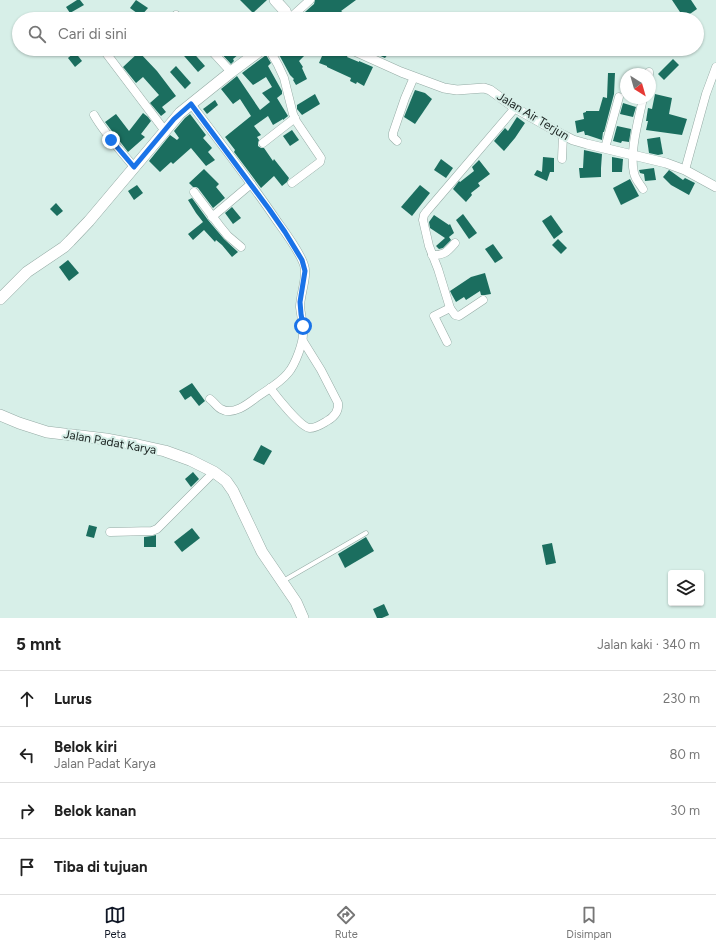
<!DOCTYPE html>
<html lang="id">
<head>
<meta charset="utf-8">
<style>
  body { margin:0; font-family:Figtree,sans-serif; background:#f6f6f6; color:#222 }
  .controls { position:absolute; right:12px; bottom:12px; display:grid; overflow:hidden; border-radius:4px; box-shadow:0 1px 3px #0004 }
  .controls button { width:36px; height:36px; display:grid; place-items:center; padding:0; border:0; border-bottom:1px solid #e0e0e0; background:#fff; color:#222; font:20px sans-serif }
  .compass { position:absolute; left:620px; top:68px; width:36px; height:36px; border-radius:50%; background:#fff; box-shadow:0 1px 3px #0004; rotate:143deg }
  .stop { position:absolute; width:12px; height:12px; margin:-9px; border:3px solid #1a73e8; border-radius:50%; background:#fff }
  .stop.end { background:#1a73e8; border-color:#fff; box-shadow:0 1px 4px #0008 }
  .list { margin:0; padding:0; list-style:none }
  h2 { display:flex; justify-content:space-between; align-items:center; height:52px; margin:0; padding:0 16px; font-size:17px }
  h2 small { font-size:13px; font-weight:400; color:#767676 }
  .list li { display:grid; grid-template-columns:26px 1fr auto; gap:12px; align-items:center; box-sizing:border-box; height:56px; padding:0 16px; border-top:1px solid #e0e0e0 }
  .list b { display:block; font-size:15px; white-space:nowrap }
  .list p { margin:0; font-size:13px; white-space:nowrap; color:#767676 }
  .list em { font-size:13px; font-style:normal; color:#767676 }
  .icon { flex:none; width:22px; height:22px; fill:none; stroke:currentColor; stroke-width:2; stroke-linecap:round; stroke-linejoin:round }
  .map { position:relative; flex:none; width:716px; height:618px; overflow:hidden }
  .search { position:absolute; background:#fff; box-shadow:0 1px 3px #0004; left:12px; right:12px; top:12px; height:44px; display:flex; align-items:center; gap:10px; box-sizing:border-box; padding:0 14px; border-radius:22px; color:#767676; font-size:15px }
  .sheet { height:276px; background:#fff }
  nav { display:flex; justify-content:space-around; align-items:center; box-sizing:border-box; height:56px; border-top:1px solid #e0e0e0; background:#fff; font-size:11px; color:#767676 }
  nav a { display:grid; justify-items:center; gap:2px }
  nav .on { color:#111827 }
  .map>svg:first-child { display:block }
</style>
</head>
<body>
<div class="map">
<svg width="716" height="618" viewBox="0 0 716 618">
  <rect width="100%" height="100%" fill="#d7efe8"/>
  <!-- building -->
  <g fill="#1b6e5f">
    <path d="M77,0h3l4,5 -14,8 -4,-6z"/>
    <path d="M136,0l12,8 -7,8 -11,-8z"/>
    <path d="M240,0h27l-14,13z"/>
    <path d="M315,0h41l-15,11 11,8h-55l17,-15z"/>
    <path d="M672,0h19l6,9 -13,9z"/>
    <path d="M178,49h12l15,17 -7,6z"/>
    <path d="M217,49h28l-12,10 1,2 -3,3z"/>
    <path d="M276,49h35l-12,12 4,6 -1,1 5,11 -11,6 -3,-5 1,-1 -4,-4z"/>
    <path d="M325,49h10l13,6 -1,2 12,5v-1l14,6 -9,19 -7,-4 -1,2 -6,-3 1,-3 -24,-11v-1l-8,-3z"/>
    <path d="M370,49h22l-7,9 -9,-4z"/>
    <path d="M75,52l7,9 -7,6 -7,-9z"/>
    <path d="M139,52l18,19 19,25 -14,11 4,5 -5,4 -11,-13 9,-8 -16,-18 -7,6 -13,-16z"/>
    <path d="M266,55l5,8 -3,3 14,25v3l-5,4 11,18 -5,4v-1l-10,6 -5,-9 -14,10 7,9 -4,2 2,3 -1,3v3l3,2h3l9,13 1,-2 15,19 -2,4 -5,4 -8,-10 -13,12 -27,-36 1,-2 -10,-13 26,-21 -11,-17 -7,5 -12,-15 16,-13 23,34 10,-8 -8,-9 10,-6 -6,-10 -13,8 -11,-12z"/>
    <path d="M673,59l6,6 -15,15 -6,-6z"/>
    <path d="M176,66l15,17 -6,6 -15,-17z"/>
    <path d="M608,73h7l-1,21 -10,38h-1l-1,8 -15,-5h-2l-1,-4 -7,2 -2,-12 9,-2 -1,-6 3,-1v-1h13l4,-14 4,1z"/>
    <path d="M415,90l10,3 7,6 -17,25 -11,-7z"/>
    <path d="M315,94l5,10 -18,11 -5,-6v-4z"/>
    <path d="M655,94l17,4 -3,16 18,5 -5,16 -36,-5 2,-9h-2l2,-13 4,1z"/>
    <path d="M215,100l3,5 -11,9 -4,-5z"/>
    <path d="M623,103l13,4 -3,10 -13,-3z"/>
    <path d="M143,113l5,4 3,4 -10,13 4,3 -17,15 -23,-30 11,-8 13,17z"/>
    <path d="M190,114l16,21 -3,3 9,10 -4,4 7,8 -9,6 -15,-18 -18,16 -2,-2 -11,10 -11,-11 21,-26 7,5 2,-2 -5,-7 11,-13z"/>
    <path d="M517,117l8,6 -10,15 -11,13 -10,-10 11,-13 3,3z"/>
    <path d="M617,126l14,3 -2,13 -7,-1 -1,2 -8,-2z"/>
    <path d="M292,130l7,10 -9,6 -7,-10z"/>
    <path d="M660,137l3,17 -5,1 -9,-2 -2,-14z"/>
    <path d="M584,150l18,4 -1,14v9l-21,1 -1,-10h4z"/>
    <path d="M543,157l11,1v14h-4l-3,9 -13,-6 3,-5 5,2z"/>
    <path d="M612,157l11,2 -1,13h-10z"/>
    <path d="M441,159l12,9 -7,10 -12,-8z"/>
    <path d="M479,160l11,14 -12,9 2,3 -9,7 1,2 -6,7 -13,-13 6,-8 1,1 14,-11 -2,-4z"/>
    <path d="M654,168l2,12 -11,1 -1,-7 -4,-1 -1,-3z"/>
    <path d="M204,169l15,15 -3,3 9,11 -12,10 -15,-20 -2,-1h-3l-4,-4z"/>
    <path d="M669,170l3,2 11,8 2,-2 10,5 -6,12 -18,-10 -8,-8z"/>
    <path d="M630,179l9,17 -18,9 -8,-17z"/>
    <path d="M137,185l6,8 -9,7 -6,-9z"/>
    <path d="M420,185l10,8 -18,23 -11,-9z"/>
    <path d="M192,198l16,22 16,19 14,13 -6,5 -10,-12 -6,-5 -1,2 -11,-12 -11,10 -5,-6 15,-12 -7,-9 -8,-13z"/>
    <path d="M56,203l7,8 -6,5 -7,-7z"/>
    <path d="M232,207l9,11 -8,6 -8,-11z"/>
    <path d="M463,214l14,19 -8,6 -13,-19z"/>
    <path d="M434,215l15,10 1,-1 4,9 -5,4 2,3 -8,8 -4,1 -3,-3 9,-8 -15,-10 -1,-6z"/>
    <path d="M551,215l12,17 -9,7 -12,-18z"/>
    <path d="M558,239l9,9 -6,6 -9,-9z"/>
    <path d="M493,244l10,14 -8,5 -10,-14z"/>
    <path d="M68,260l11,13 -10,8 -10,-14z"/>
    <path d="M485,273l6,21 -6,1h-4l-1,-4 -14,9 -2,-3 -8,5 -4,-7 -2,-4 21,-14z"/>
    <path d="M192,383l13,18 -6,5 -8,-10 -6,4 -6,-9z"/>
    <path d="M261,445l11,6 -8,14 -11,-5z"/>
    <path d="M193,472l6,7 -8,8 -6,-8z"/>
    <path d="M89,525l8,2 -3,11 -8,-2z"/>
    <path d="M192,528l8,10 -18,14 -8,-10z"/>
    <path d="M156,535v12h-12v-10l8,-1z"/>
    <path d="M366,537l8,14 -29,17 -7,-14z"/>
    <path d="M552,543l4,20 -10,2 -4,-20z"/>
    <path d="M384,604l5,11 -7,3h-5l-4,-9z"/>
  </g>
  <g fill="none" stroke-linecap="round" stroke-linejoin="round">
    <!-- service casing -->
    <g stroke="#95aba5" stroke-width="5">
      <path id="service" d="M283,581l83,-48"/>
    </g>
    <!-- minor casing -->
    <g stroke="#95aba5" stroke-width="9">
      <g id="minor">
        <path d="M176,15l4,4"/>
        <path d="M289,19l21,-19"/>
        <path d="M103,49l62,82"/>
        <path d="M210,49l21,23"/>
        <path d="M269,49l9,16 6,13 9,36 3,7 25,37 -1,4 -28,21"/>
        <path d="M649,74v-2"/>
        <path d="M191,104c29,38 59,77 86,117 8,11 23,31 27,44 4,11 -4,30 -4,42 1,8 3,16 3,24 1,11 -8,34 -15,42 -8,10 -21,17 -31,24 -9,7 -24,19 -36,12 -4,-2 -7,-7 -11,-10"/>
        <path d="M94,115c11,19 26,35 40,52"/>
        <path d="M397,141l-4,-4v-4l12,-35 9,-21"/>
        <path d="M263,143l32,-25"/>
        <path d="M605,148l14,-51"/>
        <path d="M562,159l1,-24"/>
        <path d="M685,170l21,-76 10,-27"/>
        <path d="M643,189c-3,-5 -8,-10 -9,-16 -5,-21 5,-54 9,-75"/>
        <path d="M194,192l25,33 9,11 13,11"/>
        <path d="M212,217l39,-33"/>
        <path d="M432,255c13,0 15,-3 23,-12"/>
        <path d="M483,300l-24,16 -4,-1 -5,-7 -12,-39 -9,-23 -6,-26 1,-5 3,-4 88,-103"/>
        <path d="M447,342l-13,-26 16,-8"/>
        <path d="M270,388c6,8 31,40 40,40 6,0 12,-4 17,-7 7,-4 12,-10 11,-18l-17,-33 -18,-29"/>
        <path d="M110,532l42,-1 5,-2 57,-57"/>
      </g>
    </g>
    <!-- tertiary casing -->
    <g stroke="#95aba5" stroke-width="10">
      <path id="tertiary" d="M350,49l51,23 43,16 13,2 27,-2 6,2 25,18 48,27 10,5 14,4 79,19 19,7 31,17"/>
    </g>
    <!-- secondary casing -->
    <g stroke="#95aba5" stroke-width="12">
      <g id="secondary">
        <path d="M275,0l10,11 3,8"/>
        <path d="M0,299l27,-27 37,-25 6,-6 19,-20 91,-108 51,-41 31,-23"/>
        <path d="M0,415l19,8 28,9 59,7 32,6 27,6 25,9 24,12 12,9 7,10 29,61 34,50 7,16"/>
      </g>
    </g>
    <!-- service -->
    <use href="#service" stroke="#fff" stroke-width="4"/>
    <!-- minor -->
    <use href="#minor" stroke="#fff" stroke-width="8"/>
    <!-- tertiary -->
    <use href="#tertiary" stroke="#fff" stroke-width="9"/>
    <!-- secondary -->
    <use href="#secondary" stroke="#fff" stroke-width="11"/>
  </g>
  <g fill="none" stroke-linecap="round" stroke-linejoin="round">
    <!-- route -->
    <path stroke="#1a73e8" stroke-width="5" d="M111,140l23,27 40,-48 17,-15 78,105 16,23 17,28 3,11 -5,31 1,12 2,12"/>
  </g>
  <g text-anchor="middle" stroke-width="4" stroke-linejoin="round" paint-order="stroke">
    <!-- street labels -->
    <g font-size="12" fill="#19211f" stroke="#d7efe8">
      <text transform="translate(533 116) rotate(31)" y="4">Jalan Air Terjun</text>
      <text transform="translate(110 442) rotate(10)" y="4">Jalan Padat Karya</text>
    </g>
  </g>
</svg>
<div class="controls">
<button><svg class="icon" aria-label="layers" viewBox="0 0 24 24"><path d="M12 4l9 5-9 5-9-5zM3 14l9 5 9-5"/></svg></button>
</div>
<svg class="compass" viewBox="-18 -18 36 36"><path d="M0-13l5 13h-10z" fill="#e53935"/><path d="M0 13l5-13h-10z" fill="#767676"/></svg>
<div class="stop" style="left:303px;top:326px"></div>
<div class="stop end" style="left:111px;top:140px"></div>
<div class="search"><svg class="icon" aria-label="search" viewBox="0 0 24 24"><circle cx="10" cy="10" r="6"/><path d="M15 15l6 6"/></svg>Cari di sini</div>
</div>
<section class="sheet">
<h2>5 mnt<small>Jalan kaki · 340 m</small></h2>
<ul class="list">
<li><svg class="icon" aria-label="ahead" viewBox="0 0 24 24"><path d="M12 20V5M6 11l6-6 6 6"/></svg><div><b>Lurus</b></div><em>230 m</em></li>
<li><svg class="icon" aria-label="left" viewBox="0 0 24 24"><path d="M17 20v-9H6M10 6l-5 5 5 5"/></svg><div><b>Belok kiri</b><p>Jalan Padat Karya</p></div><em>80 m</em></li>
<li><svg class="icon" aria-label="right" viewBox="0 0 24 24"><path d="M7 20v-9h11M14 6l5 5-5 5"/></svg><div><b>Belok kanan</b></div><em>30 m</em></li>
<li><svg class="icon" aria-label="arrive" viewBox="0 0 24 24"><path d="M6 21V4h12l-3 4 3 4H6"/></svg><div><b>Tiba di tujuan</b></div></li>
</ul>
</section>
<nav>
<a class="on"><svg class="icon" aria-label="map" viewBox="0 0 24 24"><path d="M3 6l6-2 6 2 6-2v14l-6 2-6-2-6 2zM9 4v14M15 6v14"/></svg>Peta</a>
<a><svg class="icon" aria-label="directions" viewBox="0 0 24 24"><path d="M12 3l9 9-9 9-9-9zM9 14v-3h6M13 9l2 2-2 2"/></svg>Rute</a>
<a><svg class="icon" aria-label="saved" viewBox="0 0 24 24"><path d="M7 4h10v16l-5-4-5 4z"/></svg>Disimpan</a>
</nav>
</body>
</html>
